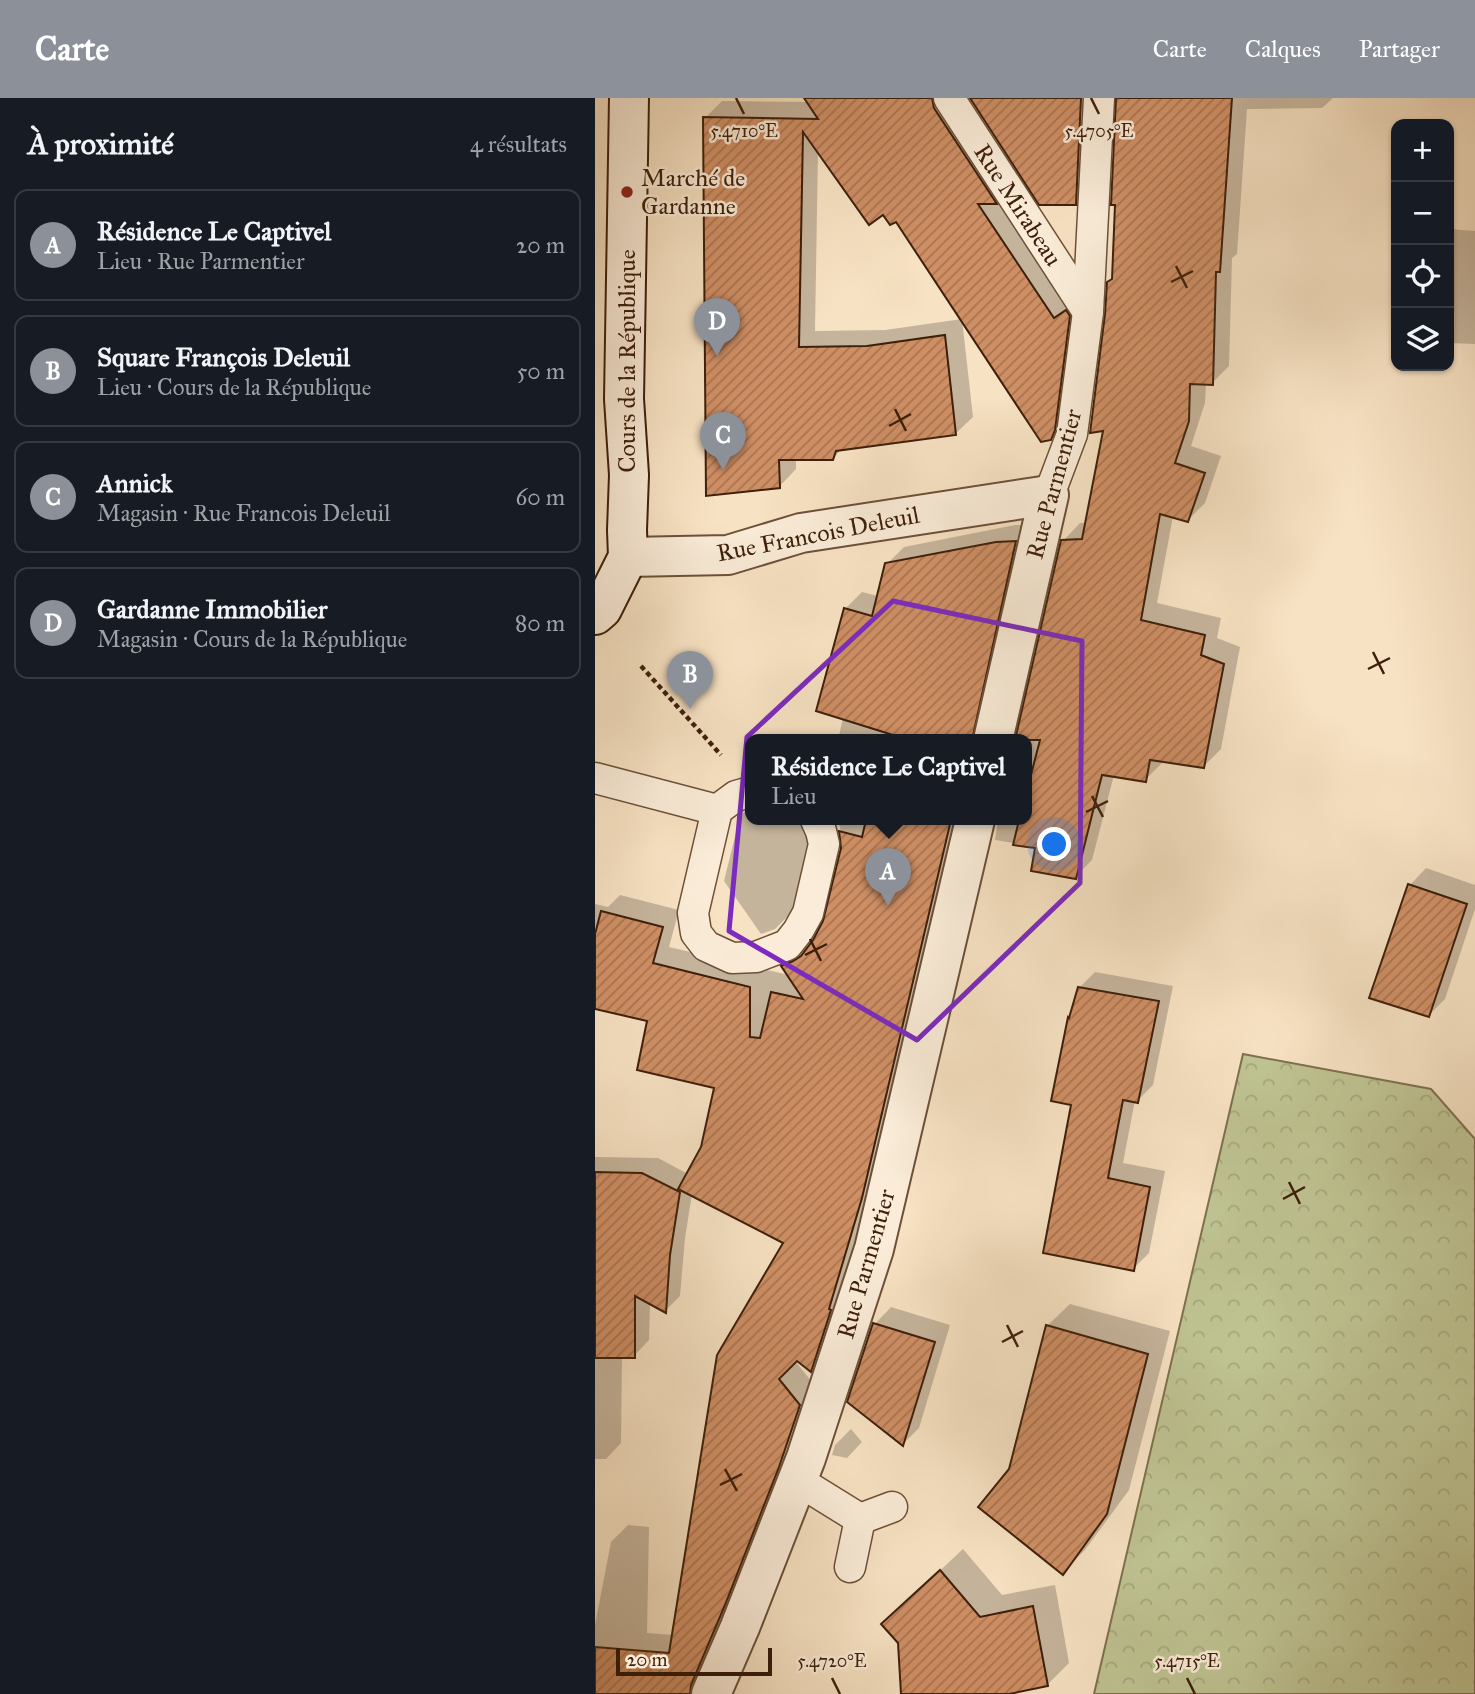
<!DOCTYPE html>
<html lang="fr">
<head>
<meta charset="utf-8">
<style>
  body { margin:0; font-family:"IM FELL Great Primer",serif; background:#20242c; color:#f1f3f6 }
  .controls { position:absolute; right:21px; top:21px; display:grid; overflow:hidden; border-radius:14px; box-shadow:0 2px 5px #0004 }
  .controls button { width:63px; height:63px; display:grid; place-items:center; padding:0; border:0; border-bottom:2px solid #363941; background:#171b24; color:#f1f3f6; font:35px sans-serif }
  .scale { position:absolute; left:21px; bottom:18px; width:156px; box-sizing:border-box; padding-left:7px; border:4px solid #3e1f0a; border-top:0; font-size:19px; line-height:24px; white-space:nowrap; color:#3e1f0a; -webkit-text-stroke:5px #faecd8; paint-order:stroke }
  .you { position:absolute; left:460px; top:747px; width:24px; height:24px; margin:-18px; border:5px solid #fff; border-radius:50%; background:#1a73e8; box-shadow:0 0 0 10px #1a73e833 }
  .badge { display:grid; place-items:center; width:46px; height:46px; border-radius:50%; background:#8c9099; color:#fff; font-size:23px; font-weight:700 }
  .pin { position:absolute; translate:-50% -58px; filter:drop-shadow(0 2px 4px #0008) }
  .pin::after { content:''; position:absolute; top:37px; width:24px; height:21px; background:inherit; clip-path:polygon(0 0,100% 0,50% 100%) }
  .popup { position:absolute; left:150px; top:636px; width:287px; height:91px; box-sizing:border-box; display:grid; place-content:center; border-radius:14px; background:#171b24; filter:drop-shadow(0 2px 5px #0005); font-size:23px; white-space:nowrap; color:#9ea1a6 }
  .popup b { font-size:26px; color:#f1f3f6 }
  .popup::after { content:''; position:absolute; left:50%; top:100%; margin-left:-14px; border:14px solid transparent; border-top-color:#171b24 }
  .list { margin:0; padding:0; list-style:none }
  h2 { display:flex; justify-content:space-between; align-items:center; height:91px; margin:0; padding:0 28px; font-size:30px }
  h2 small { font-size:23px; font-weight:400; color:#9ea1a6 }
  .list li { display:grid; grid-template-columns:46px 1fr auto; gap:21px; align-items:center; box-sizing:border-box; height:112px; margin:0 14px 14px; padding:0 14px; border:2px solid #363941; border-radius:14px }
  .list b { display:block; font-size:26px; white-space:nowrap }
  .list p { margin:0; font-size:23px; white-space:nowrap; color:#9ea1a6 }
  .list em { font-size:23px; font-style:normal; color:#9ea1a6 }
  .icon { flex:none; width:38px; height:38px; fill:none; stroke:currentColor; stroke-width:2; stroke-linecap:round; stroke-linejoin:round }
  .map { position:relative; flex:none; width:880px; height:1596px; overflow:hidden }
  header { display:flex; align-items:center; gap:42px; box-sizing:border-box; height:98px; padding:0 35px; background:#8c9099; color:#fff }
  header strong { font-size:33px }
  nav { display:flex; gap:38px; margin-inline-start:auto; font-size:24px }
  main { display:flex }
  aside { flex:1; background:#171b24 }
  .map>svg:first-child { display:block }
</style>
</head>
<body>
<header>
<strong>Carte</strong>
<nav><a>Carte</a><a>Calques</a><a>Partager</a></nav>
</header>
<main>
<aside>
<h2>À proximité<small>4 résultats</small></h2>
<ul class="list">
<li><span class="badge">A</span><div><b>Résidence Le Captivel</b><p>Lieu · Rue Parmentier</p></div><em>20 m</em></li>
<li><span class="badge">B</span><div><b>Square François Deleuil</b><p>Lieu · Cours de la République</p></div><em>50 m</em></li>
<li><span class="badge">C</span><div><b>Annick</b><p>Magasin · Rue Francois Deleuil</p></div><em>60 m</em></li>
<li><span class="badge">D</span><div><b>Gardanne Immobilier</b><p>Magasin · Cours de la République</p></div><em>80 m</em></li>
</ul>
</aside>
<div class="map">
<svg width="880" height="1596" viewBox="0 0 880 1596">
  <defs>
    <pattern id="forest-crowns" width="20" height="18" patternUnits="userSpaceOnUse" patternTransform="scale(1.75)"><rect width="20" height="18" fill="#bfc392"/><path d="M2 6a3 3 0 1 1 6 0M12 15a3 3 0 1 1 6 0" fill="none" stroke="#a5a77d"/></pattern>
    <pattern id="building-hatch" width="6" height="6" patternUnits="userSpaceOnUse" patternTransform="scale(1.75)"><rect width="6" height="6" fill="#cf8f65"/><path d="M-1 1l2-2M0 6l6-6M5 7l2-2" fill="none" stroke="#a97451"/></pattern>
  </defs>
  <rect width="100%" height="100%" fill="#f7e2c3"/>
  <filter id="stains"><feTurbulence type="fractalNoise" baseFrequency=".00286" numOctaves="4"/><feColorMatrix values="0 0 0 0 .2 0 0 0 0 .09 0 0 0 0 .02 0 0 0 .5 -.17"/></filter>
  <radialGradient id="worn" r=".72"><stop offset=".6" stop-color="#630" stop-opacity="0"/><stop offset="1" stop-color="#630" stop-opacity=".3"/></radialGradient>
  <!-- forest -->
  <path fill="url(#forest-crowns)" stroke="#7e714e" stroke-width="2" d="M648,956l188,35 44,50v555h-381z"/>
  <!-- shadow -->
  <g fill="#0003">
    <path d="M211,0h150l128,197 -16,126 -18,17 -154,-218 -13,-8 -65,-61 -3,180 70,-1 77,-11 11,98 -18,17 -112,14 -10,10h-37v11l-17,18 -74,-369 17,-17 87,1z"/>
    <path d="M377,0h125l-5,88 -17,17z"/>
    <path d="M523,0h215l-11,10 -75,1 -10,145 -5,4 -3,108 -17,17h-6l-1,20 -14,43 30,10 -16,47 -17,17 -15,-4 -16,87 64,15 -4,20 23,9 -19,102 -17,17 -41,-6 -1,3 -17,17 -31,-5 -22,85 -17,17 -38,-30 -42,-7 3,-20h28v-80l37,-199 17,-18h7l18,-95 8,-150z"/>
    <path d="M854,131l26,2v113l-26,-1z"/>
    <path d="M420,427h17l-36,215h-158l5,-22 2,-109 17,-17 16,4 9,-32 17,-17z"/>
    <path d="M155,709v13h68l-12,70 -15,23 -16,16 -14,5 -37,-53 16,-65z"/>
    <path d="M242,722h126l-85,359 -51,174 -16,17 -20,-14 25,31 -117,307h-104v-69l16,-83 17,-17 21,2 -2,106 27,2 111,-392 -93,-49 -7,44 -5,58 -15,15 -15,-9 -1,38 -15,16h-12l-1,87 -15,16h-11v-302l63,1 30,16 15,-27 14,-60 -68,-67 -54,-13v-103l13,3 12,-12 59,15 -10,37 120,28 -6,-9 17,-16 11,-5 14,-23 18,-75 -3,-20z"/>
    <path d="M831,770l49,17v24l-30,90 -16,16 -19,-130z"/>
    <path d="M500,874l78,14 -20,99 -16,16 -2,-1 -12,63 42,8 -16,82 -16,16 -60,-166 6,-115z"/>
    <path d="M475,1206l100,27 -41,159 -44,60 -22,22 -16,-246z"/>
    <path d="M296,1209l59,18 -31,103 -16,16 -28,-120z"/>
    <path d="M256,1331l11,13 -15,16 -15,-3 3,-10z"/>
    <path d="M368,1451l39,46 53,-10 14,78 -22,22 -41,9h-103l-3,-52 -17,-18z"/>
  </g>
  <!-- building -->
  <g fill="url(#building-hatch)" stroke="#3e1f0a" stroke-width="2">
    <path d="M209,0h128l2,10 63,96h-19l76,114 12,-8 4,6 -15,114 -4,10 -10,2 -145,-220 -6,3 -7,-10 -14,10 -66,-93 -4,215 68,-1 78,-11 11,100 -120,16 -3,9h-54l1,28 -74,8 -3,-379 115,2z"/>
    <path d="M375,0h111l-5,107h-37z"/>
    <path d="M521,0h116l-12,174h-4l-3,113 -23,-1 -1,37 -14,42 30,10 -17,49 -28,-8 -19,106 64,15 -4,20 23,9 -20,104 -54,-8 -4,22 -44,-7 -26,104 -45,-8 4,-23 -22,-3 6,-25h7v-26l14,-54h-25l46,-200 21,-1 21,-108 -13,2 15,-119 2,-32 5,-3 3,-74h-4z"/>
    <path d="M421,443l-44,199h-63l-93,-29 28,-103 28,8 13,-53 111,-21z"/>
    <path d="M271,722h85l-89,378 -33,111 2,1 -20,62 -14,-11 -18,18 21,26 -21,62 -54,138 -34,80 -1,9h-95v-47l74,6 48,-298 66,-112 -105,-54 23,-42 13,-59 -77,-18 10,-49 -52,-12v-75l6,-23 62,16 -10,36 97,24v50l10,1 11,-46 32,7 -22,-33 12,-5 8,-5 12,-16 10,-19 18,-73 -2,-17 23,6z"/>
    <path d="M813,786l59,20 -38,113 -60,-19z"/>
    <path d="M483,889l81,14 -21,102 -15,-3 -15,78 42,9 -16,84 -91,-18 28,-148 -20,-4 17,-84 1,1z"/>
    <path d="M0,1074l47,1 38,19 -10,63 -4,58 -31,-17v62h-40z"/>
    <path d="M278,1225l62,19 -32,104 -56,-44z"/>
    <path d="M451,1227l102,29 -41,160 -44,61 -85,-68 31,-38z"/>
    <path d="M345,1472l40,47 53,-11 15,80 -39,8h-108l-3,-51 -17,-19z"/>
  </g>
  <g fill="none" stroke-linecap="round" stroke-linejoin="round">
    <!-- lane casing -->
    <g stroke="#6c5038" stroke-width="33">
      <g id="lane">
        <path d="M354,0l139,214"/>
        <path d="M454,397l23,-61 16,-122 11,-214"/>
        <path d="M0,680l122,32"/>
        <path d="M155,694l-14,4 -19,14 -24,103 3,20 10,13 26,12 24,-1 31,-12 11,-14 10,-18 16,-69 -3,-13 -5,-11"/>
        <path d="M202,1382l63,39 -10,48"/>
        <path d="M265,1421l32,-12"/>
      </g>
    </g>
    <!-- street casing -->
    <g stroke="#6c5038" stroke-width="42">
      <g id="street">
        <path d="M33,459l100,-2 73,-22 248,-38 -56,245"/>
        <path d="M116,1596l29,-67 66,-169 68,-209 101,-429"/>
      </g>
    </g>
    <!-- secondary casing -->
    <g stroke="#3e1f0a" stroke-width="42">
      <path id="secondary" d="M0,517l7,-6 26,-52 -1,-27 2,-55 -5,-76 5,-301"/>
    </g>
    <!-- path -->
    <path stroke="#3e1f0a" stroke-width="4.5" stroke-dasharray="5 3.5" stroke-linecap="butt" d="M46,568l80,89"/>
    <!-- lane -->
    <use href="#lane" stroke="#faecd8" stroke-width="30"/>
    <!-- street -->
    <use href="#street" stroke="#faecd8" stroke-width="38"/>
    <!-- secondary -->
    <use href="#secondary" stroke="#faecd8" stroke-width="38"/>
  </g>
  <!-- marked area -->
  <path fill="none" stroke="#7b2cbf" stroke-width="5" stroke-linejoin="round" d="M298,503l189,40 -2,242 -163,157 -188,-109 18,-194z"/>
  <!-- ticks -->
  <path fill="none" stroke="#3e1f0a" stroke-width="2.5" d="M141,0l8,16M496,0l8,16M581,168l11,22M576,184l22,-11M300,311l11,22M294,328l22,-12M778,554l11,22M773,571l22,-11M497,698l11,21M491,714l22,-11M215,841l11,22M210,857l22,-11M694,1084l11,22M688,1101l22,-12M412,1227l11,22M407,1244l21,-11M130,1371l12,22M125,1387l22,-11M237,1580l8,16M592,1580l8,16"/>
  <!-- markers -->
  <circle fill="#8f2418" stroke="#faecd8" stroke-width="2.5" cx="32" cy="94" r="7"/>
  <g text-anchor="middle" stroke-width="5" stroke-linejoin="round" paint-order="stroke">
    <!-- poi labels -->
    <g font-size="24" fill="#3e1f0a" stroke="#faecd8" text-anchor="start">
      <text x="46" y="88">Marché de<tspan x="46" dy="28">Gardanne</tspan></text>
    </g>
    <!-- street labels -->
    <g font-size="24" fill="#3e1f0a" stroke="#faecd8">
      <text transform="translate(423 107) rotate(57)" y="8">Rue Mirabeau</text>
      <text transform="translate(32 263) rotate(-90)" y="8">Cours de la République</text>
      <text transform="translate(459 386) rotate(-75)" y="8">Rue Parmentier</text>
      <text transform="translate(223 436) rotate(-11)" y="8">Rue Francois Deleuil</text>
      <text transform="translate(271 1166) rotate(-74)" y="8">Rue Parmentier</text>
    </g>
  </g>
  <g font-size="18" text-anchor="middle" fill="#3e1f0a" stroke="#faecd8" stroke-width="5" stroke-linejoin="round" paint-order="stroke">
    <text x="149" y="39">5.4710°E</text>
    <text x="504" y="39">5.4705°E</text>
    <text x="237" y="1569">5.4720°E</text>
    <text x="592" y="1569">5.4715°E</text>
  </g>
  <rect width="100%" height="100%" filter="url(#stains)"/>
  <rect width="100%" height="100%" fill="url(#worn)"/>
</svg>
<div class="controls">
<button>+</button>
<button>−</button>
<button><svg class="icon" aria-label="locate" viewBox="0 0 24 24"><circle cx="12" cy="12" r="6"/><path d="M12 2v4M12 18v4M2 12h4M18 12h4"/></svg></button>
<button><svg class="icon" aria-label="layers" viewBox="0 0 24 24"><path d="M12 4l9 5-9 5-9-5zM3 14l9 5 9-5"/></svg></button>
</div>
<div class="scale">20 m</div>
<div class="you"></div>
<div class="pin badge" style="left:293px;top:808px">A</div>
<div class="popup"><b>Résidence Le Captivel</b>Lieu</div>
<div class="pin badge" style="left:95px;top:611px">B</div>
<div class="pin badge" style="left:128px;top:372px">C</div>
<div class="pin badge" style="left:122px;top:258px">D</div>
</div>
</main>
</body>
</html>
